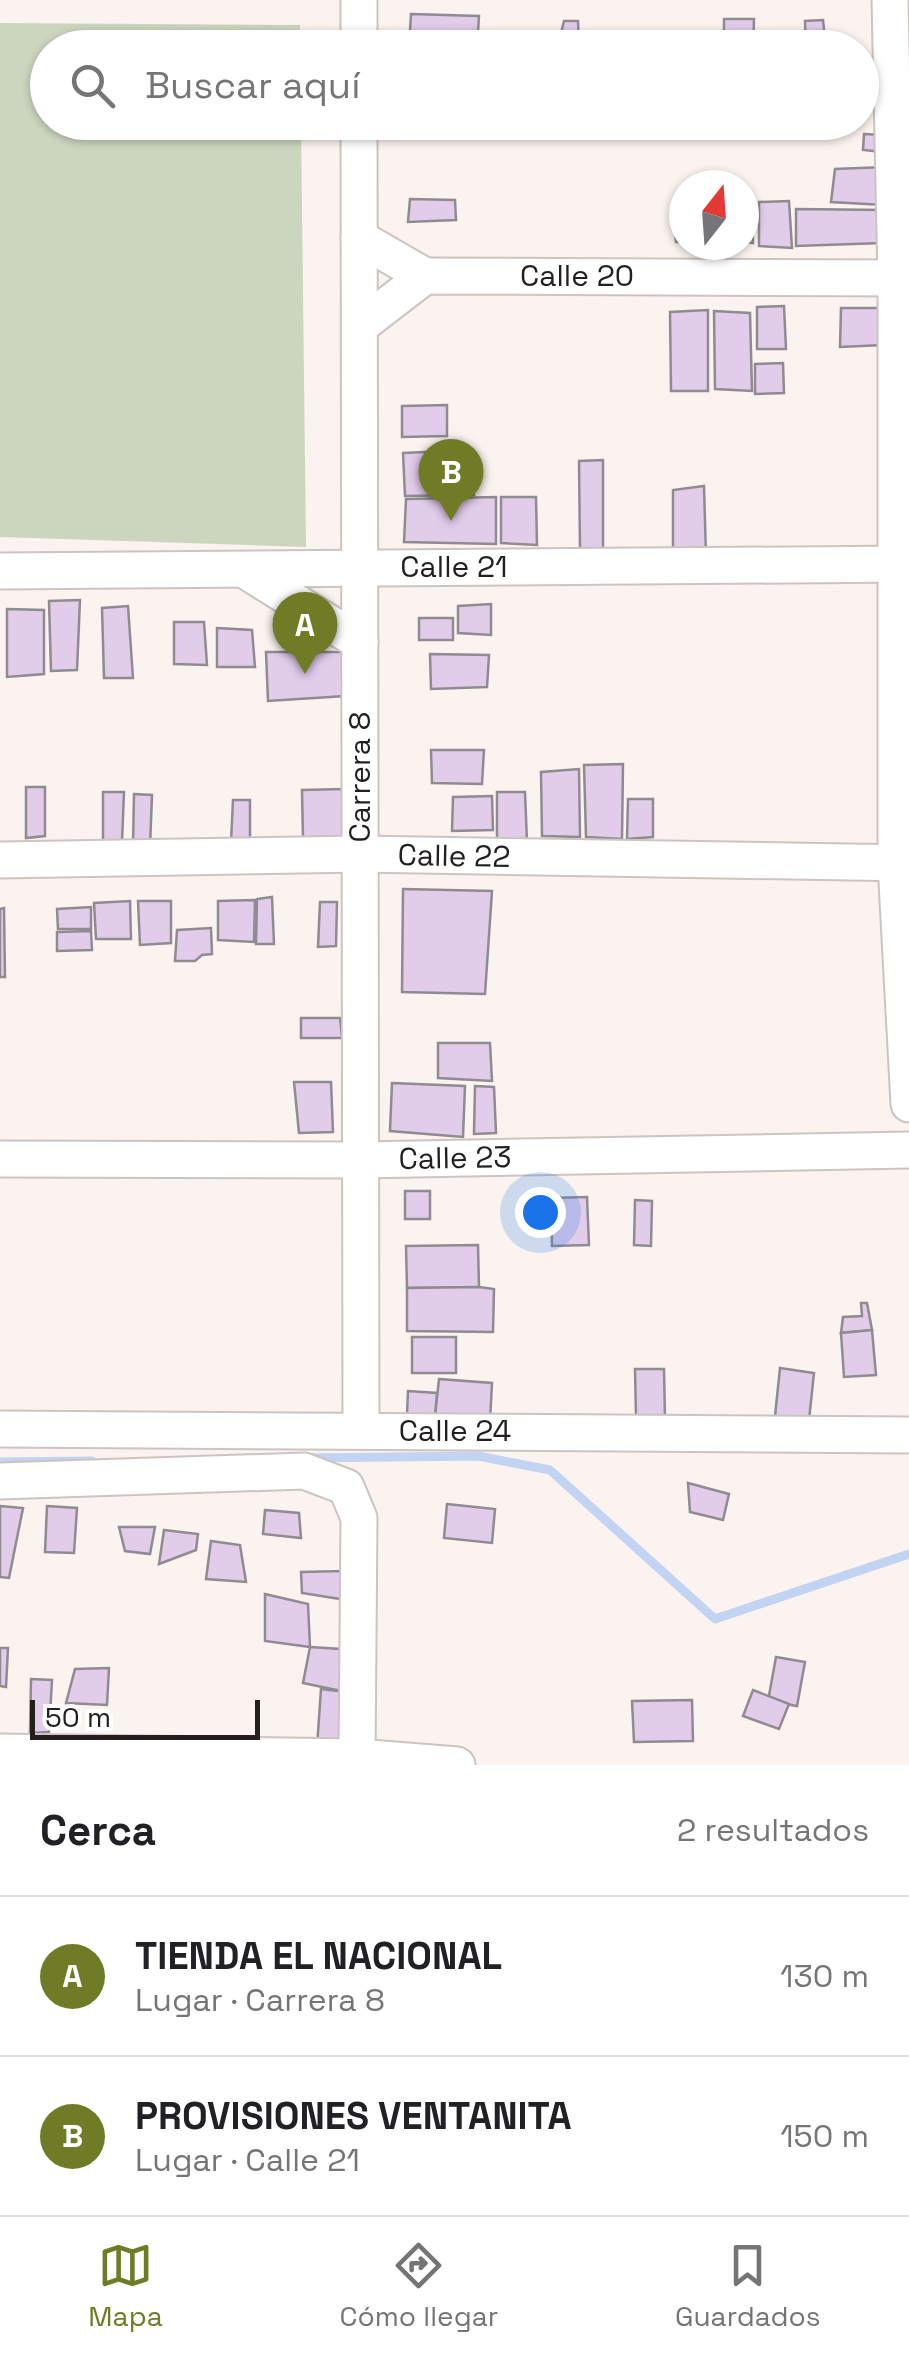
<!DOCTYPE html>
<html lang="es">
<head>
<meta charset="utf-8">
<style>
  body { margin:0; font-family:"Space Grotesk",sans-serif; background:#f2f2f2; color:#202124 }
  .compass { position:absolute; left:669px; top:170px; width:90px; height:90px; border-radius:50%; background:#fff; box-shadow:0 2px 8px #0004; rotate:17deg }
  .scale { position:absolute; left:30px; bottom:25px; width:230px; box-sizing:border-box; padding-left:10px; border:5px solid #221f1e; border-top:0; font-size:28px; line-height:35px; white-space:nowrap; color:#221f1e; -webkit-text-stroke:8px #fff; paint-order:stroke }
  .you { position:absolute; left:540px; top:1212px; width:35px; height:35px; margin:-25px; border:8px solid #fff; border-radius:50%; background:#1a73e8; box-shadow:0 0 0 15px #1a73e833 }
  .badge { display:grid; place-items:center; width:65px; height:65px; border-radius:50%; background:#707b26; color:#fff; font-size:32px; font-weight:700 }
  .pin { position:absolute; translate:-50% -82px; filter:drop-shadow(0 2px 5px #0008) }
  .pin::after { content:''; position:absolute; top:52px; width:35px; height:30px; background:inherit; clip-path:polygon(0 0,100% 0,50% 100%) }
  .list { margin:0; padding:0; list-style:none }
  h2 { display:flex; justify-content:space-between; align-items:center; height:130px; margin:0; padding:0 40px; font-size:42px }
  h2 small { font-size:32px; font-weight:400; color:#757577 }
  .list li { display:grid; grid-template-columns:65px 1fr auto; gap:30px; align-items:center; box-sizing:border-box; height:160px; padding:0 40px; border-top:2px solid #e0e0e0 }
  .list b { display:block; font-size:38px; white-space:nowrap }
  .list p { margin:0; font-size:32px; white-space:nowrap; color:#757577 }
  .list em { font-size:32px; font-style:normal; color:#757577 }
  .icon { flex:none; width:55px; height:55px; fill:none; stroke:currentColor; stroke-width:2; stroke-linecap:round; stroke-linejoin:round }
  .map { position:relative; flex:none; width:909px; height:1765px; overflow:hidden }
  .search { position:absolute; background:#fff; box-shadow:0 2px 8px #0004; left:30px; right:30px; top:30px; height:110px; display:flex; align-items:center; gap:25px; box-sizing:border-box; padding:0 35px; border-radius:55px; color:#757577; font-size:38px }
  .sheet { height:450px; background:#fff }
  nav { display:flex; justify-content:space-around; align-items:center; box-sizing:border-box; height:140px; border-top:2px solid #e0e0e0; background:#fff; font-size:28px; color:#757577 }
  nav a { display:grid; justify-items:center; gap:5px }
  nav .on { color:#707b26 }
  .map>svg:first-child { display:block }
</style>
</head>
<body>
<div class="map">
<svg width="909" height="1765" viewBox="0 0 909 1765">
  <rect width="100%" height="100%" fill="#fbf3ef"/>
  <!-- green -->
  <path fill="#ccd6bf" d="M0,23l300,2v22l-252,1v74l253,1 5,424 -306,-10z"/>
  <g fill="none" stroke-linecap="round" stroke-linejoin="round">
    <!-- stream -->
    <g stroke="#c3d3f2" stroke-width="9">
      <path d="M308,1458l170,-2 72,14 165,149 194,-65"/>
      <path d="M0,1462l92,-1"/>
    </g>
  </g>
  <!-- building -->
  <g fill="#e1ccea" stroke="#8f8b91" stroke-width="2.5">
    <path d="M411,14l68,2 -2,32h-68z"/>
    <path d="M724,19h30l-1,29h-29z"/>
    <path d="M823,20l2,19 21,1 1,8h-41l-1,-27z"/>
    <path d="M564,21h14l1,27h-37v-15h19z"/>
    <path d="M629,32l40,1v15h-40z"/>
    <rect x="500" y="122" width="42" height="12"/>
    <path d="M864,134l18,1 1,17 -20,-2z"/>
    <path d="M884,167l-1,38 -52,-3 4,-33z"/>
    <path d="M744,197h7l2,46 -9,-1z"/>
    <path d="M410,199l45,1 1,20 -48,2z"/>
    <path d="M789,201l3,47 -33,-2v-44z"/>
    <path d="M796,209l89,1 -3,33 -86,3z"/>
    <path d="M673,210h11v32h-8z"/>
    <path d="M784,306l2,43h-29v-42z"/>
    <path d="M841,308h41l1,37 -43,2z"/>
    <path d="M708,310v81h-37l-1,-79z"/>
    <path d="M714,311l36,2 2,78 -37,-2z"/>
    <path d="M783,363l1,30 -29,1v-30z"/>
    <path d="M447,405v31l-45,1v-31z"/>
    <path d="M471,450l3,45 -69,1 -2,-43z"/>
    <path d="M603,460v92l-23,-2 -1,-89z"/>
    <path d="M704,486l2,70h-33v-66z"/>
    <path d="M496,497v47l-92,-2 2,-43z"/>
    <path d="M501,497h35l1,48 -36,-2z"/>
    <path d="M80,600l-3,70 -26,1 -2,-70z"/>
    <path d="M491,604v31l-33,-2v-27z"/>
    <path d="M128,606l5,72h-29l-2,-70z"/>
    <path d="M7,609l37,1v64l-37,3z"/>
    <rect x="419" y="618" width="34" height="22"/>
    <path d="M174,622h30l3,43 -33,-1z"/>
    <path d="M217,628l35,2 3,37h-38z"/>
    <path d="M266,652h76l3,44 -77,5z"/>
    <path d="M430,654l59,1 -2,32 -56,2z"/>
    <path d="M431,750h53l-2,34 -50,-1z"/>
    <path d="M623,764l-1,75 -36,-2 -2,-72z"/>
    <path d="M579,769l1,68 -38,-1 -1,-64z"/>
    <path d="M26,787h19v49l-19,2z"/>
    <path d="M344,789l-1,47 -40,2 -1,-48z"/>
    <path d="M103,792h21l-2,50 -19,-2z"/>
    <path d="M497,792h28l2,50h-30z"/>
    <path d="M134,794l18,1 -2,52 -17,-2z"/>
    <path d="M492,796l1,34 -41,1 1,-34z"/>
    <path d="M628,799h25v38l-26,2z"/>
    <path d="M233,800h17v42h-19z"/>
    <path d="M403,889l89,2 -7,103 -83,-2z"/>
    <path d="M272,897l2,47h-18l1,-45z"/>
    <path d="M255,900l-1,42 -36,-2v-39z"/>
    <path d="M130,901l1,38h-35l-2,-36z"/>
    <path d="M138,901h33v42l-31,2z"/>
    <path d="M320,902h17l-1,44 -18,1z"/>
    <path d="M91,907v22h-33l-1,-20z"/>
    <path d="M4,908l1,69h-5v-68z"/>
    <path d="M211,928l1,26 -10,1 -7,6h-20l2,-31z"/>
    <path d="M91,931l1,19 -35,1v-19z"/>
    <path d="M301,1018h39l2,20h-41z"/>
    <path d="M438,1043h52l2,38 -54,-3z"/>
    <path d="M294,1082h37l2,50 -34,1z"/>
    <path d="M392,1083l73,3 -2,51 -73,-6z"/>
    <path d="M475,1086l19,1 2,46 -22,1z"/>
    <rect x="405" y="1191" width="25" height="28"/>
    <path d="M587,1197l2,48 -37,1 -1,-48z"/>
    <path d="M635,1200l17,1 -1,45 -17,-1z"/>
    <path d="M478,1245l1,42 -72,1 -1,-42z"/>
    <path d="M479,1287l15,2 -1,43 -86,-1v-43z"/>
    <path d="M861,1303h6l5,27 -31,3 2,-16 19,-1z"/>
    <path d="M872,1330l4,45 -32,2 -3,-44z"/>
    <rect x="412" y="1337" width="44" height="36"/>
    <path d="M780,1368l34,5 -5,47 -34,-4z"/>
    <path d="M635,1369h29l1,50h-29z"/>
    <path d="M439,1379l53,4 -2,38 -55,-6z"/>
    <path d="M408,1391l29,2 -2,22 -28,-1z"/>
    <path d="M688,1483l41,11 -6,26 -33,-8z"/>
    <path d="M447,1504l48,5 -3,34 -48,-5z"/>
    <path d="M0,1506l23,2 -14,70 -9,-1z"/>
    <path d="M47,1506l30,2 -3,45 -29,-1z"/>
    <path d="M265,1510l34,3 2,25 -38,-4z"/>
    <path d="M119,1527h36l-5,27 -25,-3z"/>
    <path d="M164,1530l34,4 -2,16 -37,14z"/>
    <path d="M211,1541l29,4 6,37 -40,-3z"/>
    <path d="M343,1571l-3,28 -38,-6 -1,-21z"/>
    <path d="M265,1594l43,10 2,43 -45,-6z"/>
    <path d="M310,1647l31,2 5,43 -43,-9z"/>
    <path d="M0,1648h8l-2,39 -6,-1z"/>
    <path d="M776,1657l29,5 -8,44 -29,-5z"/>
    <path d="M109,1668l-2,37 -41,-2 9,-34z"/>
    <path d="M31,1679l21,1 -3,52 -19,1z"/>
    <path d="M321,1689l25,3 -3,55h-26z"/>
    <path d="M753,1690l36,14 -10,25 -36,-13z"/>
    <path d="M692,1700l1,41 -59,1 -2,-41z"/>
  </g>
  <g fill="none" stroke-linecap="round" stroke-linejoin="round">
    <!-- minor casing -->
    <g stroke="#ccc4c1" stroke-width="39">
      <g id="minor">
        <path d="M359,0v48"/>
        <path d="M890,0l6,278v585l13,241"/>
        <path d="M359,122l2,1309"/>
        <path d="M359,238l66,38"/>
        <path d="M360,326l65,-50 484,2"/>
        <path d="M0,571l909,-7"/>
        <path d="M246,571l114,71"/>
        <path d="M0,860l360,-6 549,9"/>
        <path d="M0,1159l361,1 548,-10"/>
        <path d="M0,1429l909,6"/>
        <path d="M0,1481l304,-10 42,16 13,31 -2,239"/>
        <path d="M0,1752l357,5 100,8"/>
      </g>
    </g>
    <!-- minor -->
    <use href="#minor" stroke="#fff" stroke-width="35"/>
  </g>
  <g text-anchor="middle" stroke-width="8" stroke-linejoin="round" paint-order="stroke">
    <!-- street labels -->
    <g font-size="30" fill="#221f1e" stroke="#fff">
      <text x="577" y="286">Calle 20</text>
      <text x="454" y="577">Calle 21</text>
      <text transform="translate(360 777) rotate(-90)" y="10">Carrera 8</text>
      <text transform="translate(454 856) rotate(1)" y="10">Calle 22</text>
      <text transform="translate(455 1158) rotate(-1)" y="10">Calle 23</text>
      <text x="455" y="1441">Calle 24</text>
    </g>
  </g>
</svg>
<svg class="compass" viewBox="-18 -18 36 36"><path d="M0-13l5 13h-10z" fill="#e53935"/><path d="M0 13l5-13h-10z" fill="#757577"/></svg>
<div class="scale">50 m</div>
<div class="you"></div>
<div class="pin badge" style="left:305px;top:674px">A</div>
<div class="pin badge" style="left:451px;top:521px">B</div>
<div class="search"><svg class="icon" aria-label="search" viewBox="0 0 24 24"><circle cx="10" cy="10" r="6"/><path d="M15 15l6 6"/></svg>Buscar aquí</div>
</div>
<section class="sheet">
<h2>Cerca<small>2 resultados</small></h2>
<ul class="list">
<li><span class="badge">A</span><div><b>TIENDA EL NACIONAL</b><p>Lugar · Carrera 8</p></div><em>130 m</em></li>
<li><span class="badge">B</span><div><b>PROVISIONES VENTANITA</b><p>Lugar · Calle 21</p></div><em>150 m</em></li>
</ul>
</section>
<nav>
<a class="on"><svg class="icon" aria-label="map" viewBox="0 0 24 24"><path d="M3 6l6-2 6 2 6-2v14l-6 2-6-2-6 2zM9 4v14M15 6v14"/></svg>Mapa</a>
<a><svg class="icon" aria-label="directions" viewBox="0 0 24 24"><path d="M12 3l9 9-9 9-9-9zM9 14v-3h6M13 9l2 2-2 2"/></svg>Cómo llegar</a>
<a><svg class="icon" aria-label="saved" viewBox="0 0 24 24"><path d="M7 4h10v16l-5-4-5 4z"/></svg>Guardados</a>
</nav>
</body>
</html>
